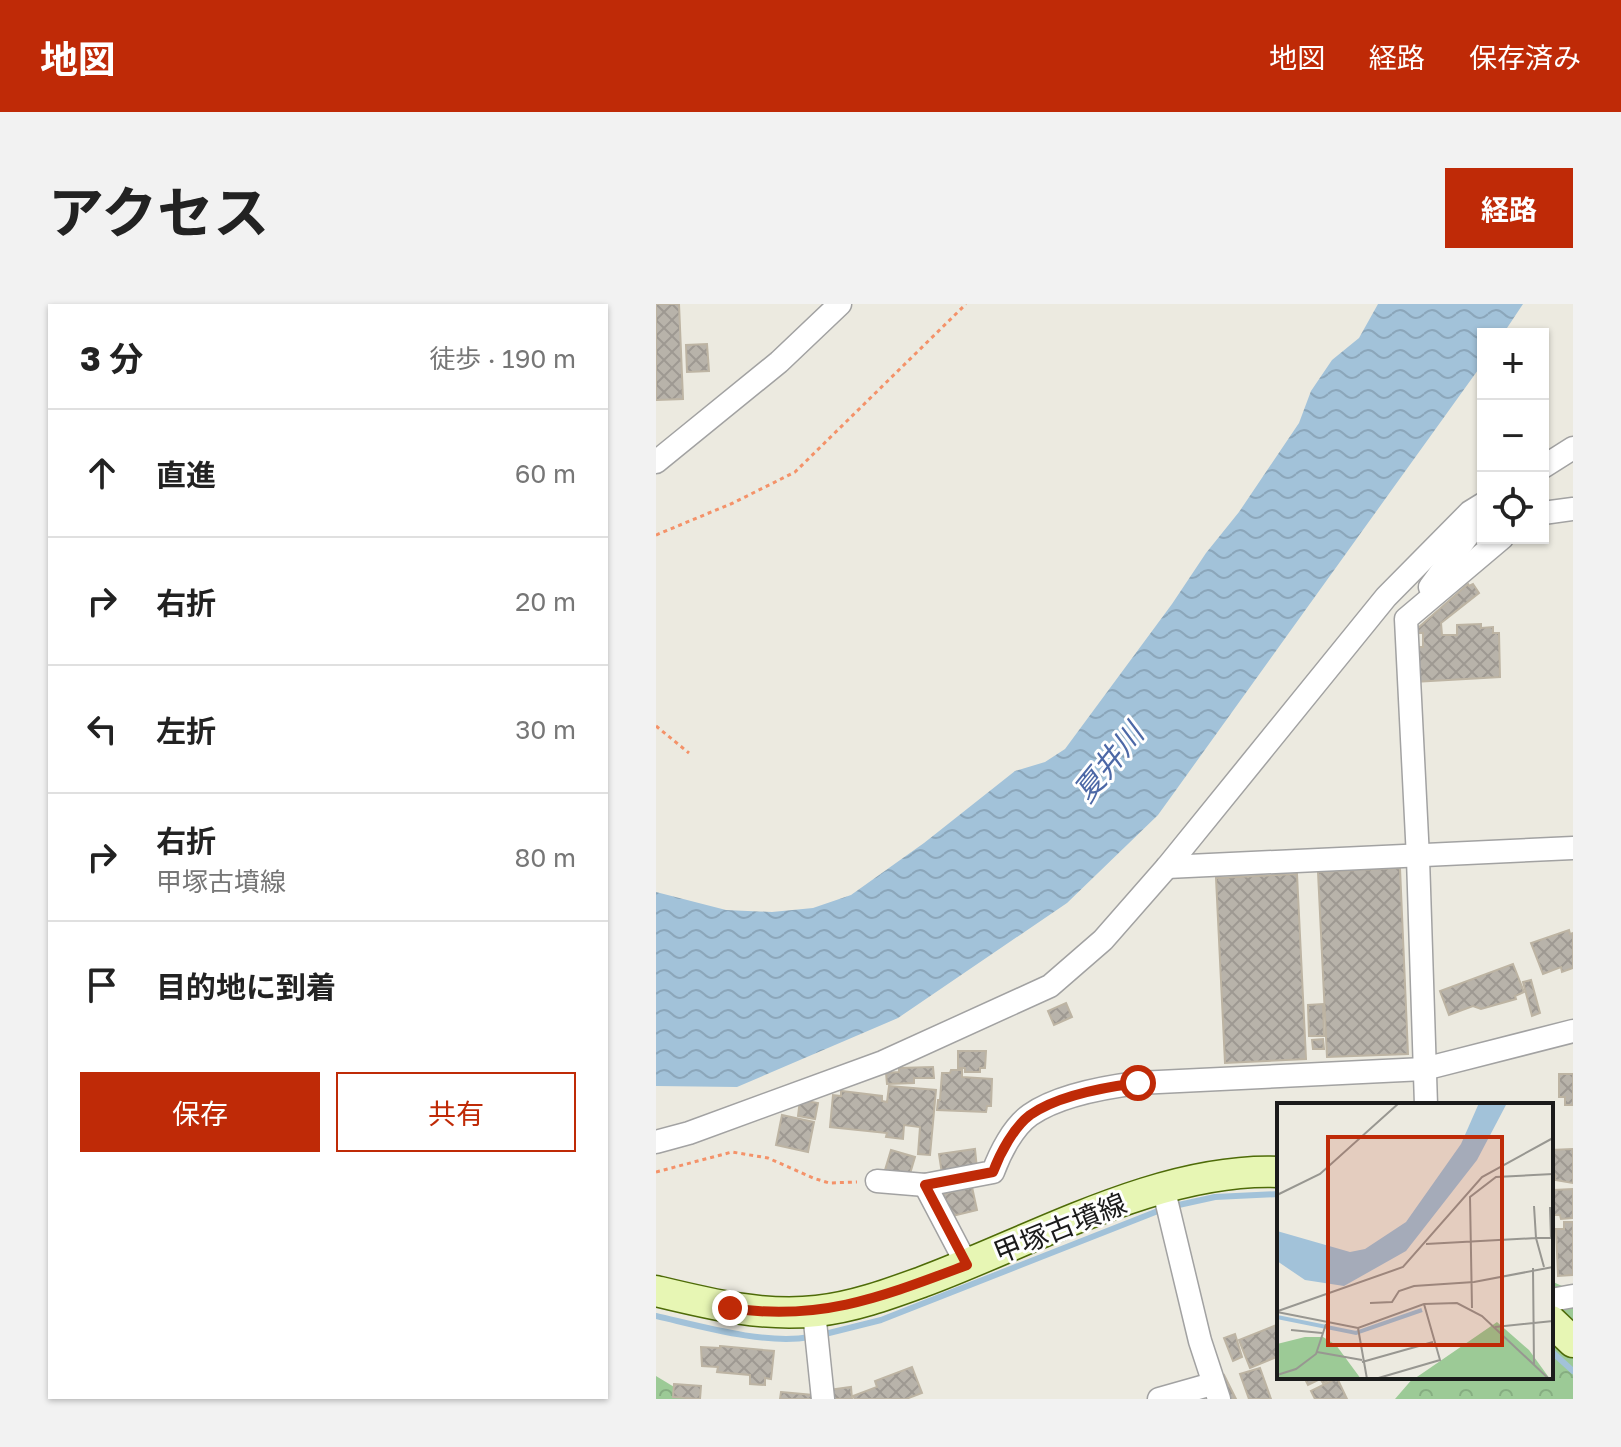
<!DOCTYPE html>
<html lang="ja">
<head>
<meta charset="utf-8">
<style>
  body { margin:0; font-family:"Golos Text","Noto Sans JP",sans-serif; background:#f2f2f2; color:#222 }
  .controls { position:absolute; right:24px; top:24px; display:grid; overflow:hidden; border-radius:0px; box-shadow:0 2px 6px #0004 }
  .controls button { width:72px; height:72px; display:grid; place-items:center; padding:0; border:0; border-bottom:2px solid #e0e0e0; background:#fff; color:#222; font:40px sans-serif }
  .stop { position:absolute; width:24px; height:24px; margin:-18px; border:6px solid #bf2a07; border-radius:50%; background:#fff }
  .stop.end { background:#bf2a07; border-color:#fff; box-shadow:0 2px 8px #0008 }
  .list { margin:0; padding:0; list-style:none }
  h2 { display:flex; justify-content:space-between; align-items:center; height:104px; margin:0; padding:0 32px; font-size:34px }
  h2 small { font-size:26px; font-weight:400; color:#767676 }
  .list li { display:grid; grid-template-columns:52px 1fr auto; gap:24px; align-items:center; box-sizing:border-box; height:128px; padding:0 32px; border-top:2px solid #e0e0e0 }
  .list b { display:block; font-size:30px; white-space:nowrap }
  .list p { margin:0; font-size:26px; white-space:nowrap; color:#767676 }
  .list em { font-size:26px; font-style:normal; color:#767676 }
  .actions { display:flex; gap:16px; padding:24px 32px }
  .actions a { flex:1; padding:18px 0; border:2px solid #bf2a07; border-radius:0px; text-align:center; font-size:28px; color:#bf2a07 }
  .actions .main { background:#bf2a07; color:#fff }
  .icon { flex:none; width:44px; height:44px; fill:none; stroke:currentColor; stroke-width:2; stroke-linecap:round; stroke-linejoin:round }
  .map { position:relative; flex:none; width:917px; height:1095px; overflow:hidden; border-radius:0px }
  header { display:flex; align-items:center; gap:48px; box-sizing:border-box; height:112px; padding:0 40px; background:#bf2a07; color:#fff }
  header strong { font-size:38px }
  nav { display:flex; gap:44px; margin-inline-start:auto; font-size:28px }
  .intro { display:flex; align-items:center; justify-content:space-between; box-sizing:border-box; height:192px; padding:0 48px }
  h1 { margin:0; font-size:56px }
  .button { padding:20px 36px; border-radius:0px; background:#bf2a07; color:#fff; font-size:28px; font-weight:700 }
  main { display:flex; gap:48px; padding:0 48px }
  aside { flex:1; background:#fff; border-radius:0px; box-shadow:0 2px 6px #0004 }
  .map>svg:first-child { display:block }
</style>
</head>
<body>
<header>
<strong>地図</strong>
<nav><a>地図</a><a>経路</a><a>保存済み</a></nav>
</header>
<div class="intro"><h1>アクセス</h1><a class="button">経路</a></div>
<main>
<aside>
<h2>3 分<small>徒歩 · 190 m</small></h2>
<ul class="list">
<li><svg class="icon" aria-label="ahead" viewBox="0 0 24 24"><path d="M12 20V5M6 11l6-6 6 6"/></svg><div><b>直進</b></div><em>60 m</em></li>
<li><svg class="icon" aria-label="right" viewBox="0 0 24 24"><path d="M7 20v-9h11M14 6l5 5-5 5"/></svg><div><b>右折</b></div><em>20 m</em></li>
<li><svg class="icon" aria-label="left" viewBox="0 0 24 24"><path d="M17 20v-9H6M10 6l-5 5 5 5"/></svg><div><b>左折</b></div><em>30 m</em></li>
<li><svg class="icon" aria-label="right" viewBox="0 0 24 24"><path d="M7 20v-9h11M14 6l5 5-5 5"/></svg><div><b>右折</b><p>甲塚古墳線</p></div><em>80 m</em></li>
<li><svg class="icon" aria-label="arrive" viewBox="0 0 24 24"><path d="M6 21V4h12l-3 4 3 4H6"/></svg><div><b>目的地に到着</b></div></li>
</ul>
<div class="actions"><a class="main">保存</a><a>共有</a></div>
</aside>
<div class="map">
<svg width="917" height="1095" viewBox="0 0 917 1095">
  <defs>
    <pattern id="forest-crowns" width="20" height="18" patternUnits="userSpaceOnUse" patternTransform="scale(2)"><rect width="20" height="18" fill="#9cca96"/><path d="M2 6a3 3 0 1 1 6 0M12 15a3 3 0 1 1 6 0" fill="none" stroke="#86ad81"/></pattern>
    <pattern id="water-waves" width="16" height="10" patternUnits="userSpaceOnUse" patternTransform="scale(2)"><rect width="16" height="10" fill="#a2c2d9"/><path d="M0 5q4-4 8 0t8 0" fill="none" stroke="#8ba6ba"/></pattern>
    <pattern id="building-cross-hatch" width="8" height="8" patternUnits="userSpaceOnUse" patternTransform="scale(2)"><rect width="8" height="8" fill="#b8b3aa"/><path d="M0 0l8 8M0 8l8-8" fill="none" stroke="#9e9992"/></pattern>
  </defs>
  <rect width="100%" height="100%" fill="#eceae0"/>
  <!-- forest -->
  <g fill="url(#forest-crowns)">
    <path d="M895,977l22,10v108h-178l19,-22h137z"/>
    <path d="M0,1072l38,23h-38z"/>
  </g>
  <!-- water -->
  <path fill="url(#water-waves)" d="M722,0h145l-20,30h-20v29l-325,452 -91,88 -169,115 -161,69 -81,-1v-194l70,18 46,2 41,-4 38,-13 73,-52 91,-72 30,-9 20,-13 107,-145 34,-51 33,-41 60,-89 12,-32 21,-31 27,-22z"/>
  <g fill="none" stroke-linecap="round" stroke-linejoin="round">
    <!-- stream -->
    <g stroke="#a2c2d9" stroke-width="6">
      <path d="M518,902l41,-9 64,-3"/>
      <path d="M0,1012c44,10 109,29 154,21"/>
      <path d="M165,1031l60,-15 282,-111"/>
      <path d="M895,1047l22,20"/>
    </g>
  </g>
  <!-- building -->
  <g fill="url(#building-cross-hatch)" stroke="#bdb4a3" stroke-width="2">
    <path d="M0,0h23l4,95 -27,1z"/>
    <path d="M51,40l2,27 -22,1 -1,-27z"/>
    <path d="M812,280l1,2 4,-2 6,9 -38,30 1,12h15v-10l24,-1v4l12,-1v6h6l1,44 -86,5v-35h9v-14h-5v-5z"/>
    <path d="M744,564l8,186 -81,3 -9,-185z"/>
    <path d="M641,570l9,185 -81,4 -9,-185z"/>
    <path d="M913,626l1,4 3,-1v35l-11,4 -1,-5 -18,7 -12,-31z"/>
    <path d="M857,660l11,28 -9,4 1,3 -35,10 -8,-3 -24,9 -9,-24z"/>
    <path d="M875,676l9,33 -8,3 -9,-34z"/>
    <path d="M410,699l6,14 -18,8 -6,-14z"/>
    <path d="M667,700l1,32h-15l-1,-31z"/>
    <path d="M667,735l1,10h-11l-1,-9z"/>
    <path d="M302,747h28l-1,17h-5v4h-15v-4h-7z"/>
    <path d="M277,763l1,11h-20v5l-27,1 -1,-11 13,-1v-4z"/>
    <path d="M295,766h11v7l30,2 -1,27h-4l-1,6 -49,-2 1,-10h2l2,-27h8z"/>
    <path d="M903,770h14v31h-8v-8h-6z"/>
    <path d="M233,782l47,4 -6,65 -12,-1 2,-27 -16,-2 -1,14 -17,-2 1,-4 -57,-6 3,-32 8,1v-5l41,5v5l5,1z"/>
    <path d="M144,796l18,3 -3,16 -17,-3z"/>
    <path d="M126,811l32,7 -6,30 -32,-7z"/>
    <path d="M319,845l2,20 -35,5 -3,-20z"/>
    <path d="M917,845v34l-18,-3v-5h-4v-25z"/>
    <path d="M235,846l24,7 -6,20 -24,-7z"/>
    <path d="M316,883l5,23 -29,7 -5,-23z"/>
    <path d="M917,885v29l-12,1 -1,-4h-6v-25z"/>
    <path d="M908,918h9v53l-15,1 -2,-47h8z"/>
    <path d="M623,1020v32l-29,12 -11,-28z"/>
    <path d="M579,1030l7,23 -9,4 -9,-23z"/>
    <path d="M64,1042l54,5 -3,28 -6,-1v7l-15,-1v-9l-33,-3 1,-5 -16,-1 -1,-19 19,1z"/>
    <path d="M256,1063l10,26 -16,6h-51l-2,-3 24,-9 -2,-6z"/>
    <path d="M604,1064l11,31h-22l-9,-25z"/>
    <path d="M568,1071l12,24h-10l-10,-19z"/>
    <path d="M648,1073h28l1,1 -10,5 -3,-4 -12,6z"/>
    <path d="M681,1074l10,21h-32l-4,-8z"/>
    <path d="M18,1080l27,2 -1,13 -27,-2z"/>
    <path d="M195,1083l1,12h-23l-1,-9z"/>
    <path d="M125,1088l32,3v4h-33z"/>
  </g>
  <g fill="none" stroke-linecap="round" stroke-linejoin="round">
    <!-- street casing -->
    <g stroke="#a2a2a2" stroke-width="25">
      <g id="street">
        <path d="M0,158l123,-100 61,-58"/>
        <path d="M887,163l30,-19"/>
        <path d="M887,209l30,-4"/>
        <path d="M774,283l53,-72"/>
        <path d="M511,563l406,-19"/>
        <path d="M770,801l-8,-247 -12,-239 96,-81"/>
        <path d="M0,838l33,-9 194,-71 167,-76 53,-46 64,-73 219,-270 84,-85 13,-8"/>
        <path d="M221,877l48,4 68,-13c7,-19 20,-45 37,-57 27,-19 76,-28 108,-32l286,-14 149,-38"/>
        <path d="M269,881l42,80"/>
        <path d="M507,883l37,154 19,58"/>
        <path d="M895,996l22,-4"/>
        <path d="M158,1008l9,87"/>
        <path d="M503,1095l53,-15"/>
      </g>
    </g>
    <!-- secondary casing -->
    <g stroke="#4e6b08" stroke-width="33">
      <g id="secondary">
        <path d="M0,987c54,13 106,26 161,20 37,-4 72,-17 105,-29 111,-41 238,-115 357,-110"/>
        <path d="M895,1017l22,21"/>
      </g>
    </g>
    <!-- path -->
    <g stroke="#f49269" stroke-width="3" stroke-dasharray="4 4" stroke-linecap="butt">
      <path d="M0,231l77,-32 62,-31 171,-168"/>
      <path d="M0,422l33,27"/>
      <path d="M0,868l76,-20 36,6 45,20 16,5 28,-1"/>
    </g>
    <!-- street -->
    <use href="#street" stroke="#fff" stroke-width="22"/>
    <!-- secondary -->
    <use href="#secondary" stroke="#e7f6b4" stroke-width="30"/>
  </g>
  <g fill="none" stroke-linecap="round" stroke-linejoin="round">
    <!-- route -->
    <path stroke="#bf2a07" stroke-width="10" d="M74,1004c91,14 154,-12 237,-43l-42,-80 68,-13c7,-19 21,-45 37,-57 27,-19 76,-28 108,-32"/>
  </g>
  <g text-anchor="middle" stroke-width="6" stroke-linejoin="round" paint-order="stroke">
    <!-- street labels -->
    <g font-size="28" fill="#1b1b1b" stroke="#fff">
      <text transform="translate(404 924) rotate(-22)" y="10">甲塚古墳線</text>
    </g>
    <!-- water labels -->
    <g font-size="30" font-style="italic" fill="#4c68a6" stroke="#fff">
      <text transform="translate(453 459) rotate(-51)" y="10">夏井川</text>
    </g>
  </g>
  <!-- overview -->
  <g transform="translate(621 799)">
    <rect width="276" height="276" fill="#eceae0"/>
    <path d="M220,219l32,28 21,29h-136zM28,234h18l13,8 25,34h-84v-35z" fill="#9cca96"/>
    <path d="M202,0h28l-30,57 -71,91 -62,35 -39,-6 -28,-19v-30l73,21 15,-3 41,-27 55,-78z" fill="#a2c2d9"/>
    <path fill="none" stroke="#a2c2d9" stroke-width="4" d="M0,214l79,16 66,-23"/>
    <path fill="none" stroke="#989791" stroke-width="2" d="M0,92l43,-21 79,-71M273,104l1,31M149,141l110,-6 -2,-32M267,164l-8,-29h17M256,165l1,97M93,200l22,-1 7,-11 15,-5 60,-4 79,-15M195,205l-2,-111 26,-20 57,-3M1,208l125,-44 79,-90 71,-39M0,209l81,16 66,-24 33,-1 25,13 67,63M218,224l58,-6M81,225l9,51M14,227l31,3M40,249l45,8M85,259l71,-20M0,272l19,-6 20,-15 10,-30M98,276l65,-19 -16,-56"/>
    <path fill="#bf2a07" fill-opacity="0.15" stroke="#bf2a07" stroke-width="4" d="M51,34h174v208h-174z"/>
    <rect width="276" height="276" fill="none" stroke="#1b1b1b" stroke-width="4"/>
  </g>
</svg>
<div class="controls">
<button>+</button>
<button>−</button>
<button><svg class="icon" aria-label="locate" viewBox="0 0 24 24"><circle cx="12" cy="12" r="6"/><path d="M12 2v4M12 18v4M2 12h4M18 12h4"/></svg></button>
</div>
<div class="stop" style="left:482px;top:779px"></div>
<div class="stop end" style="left:74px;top:1004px"></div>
</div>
</main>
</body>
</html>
